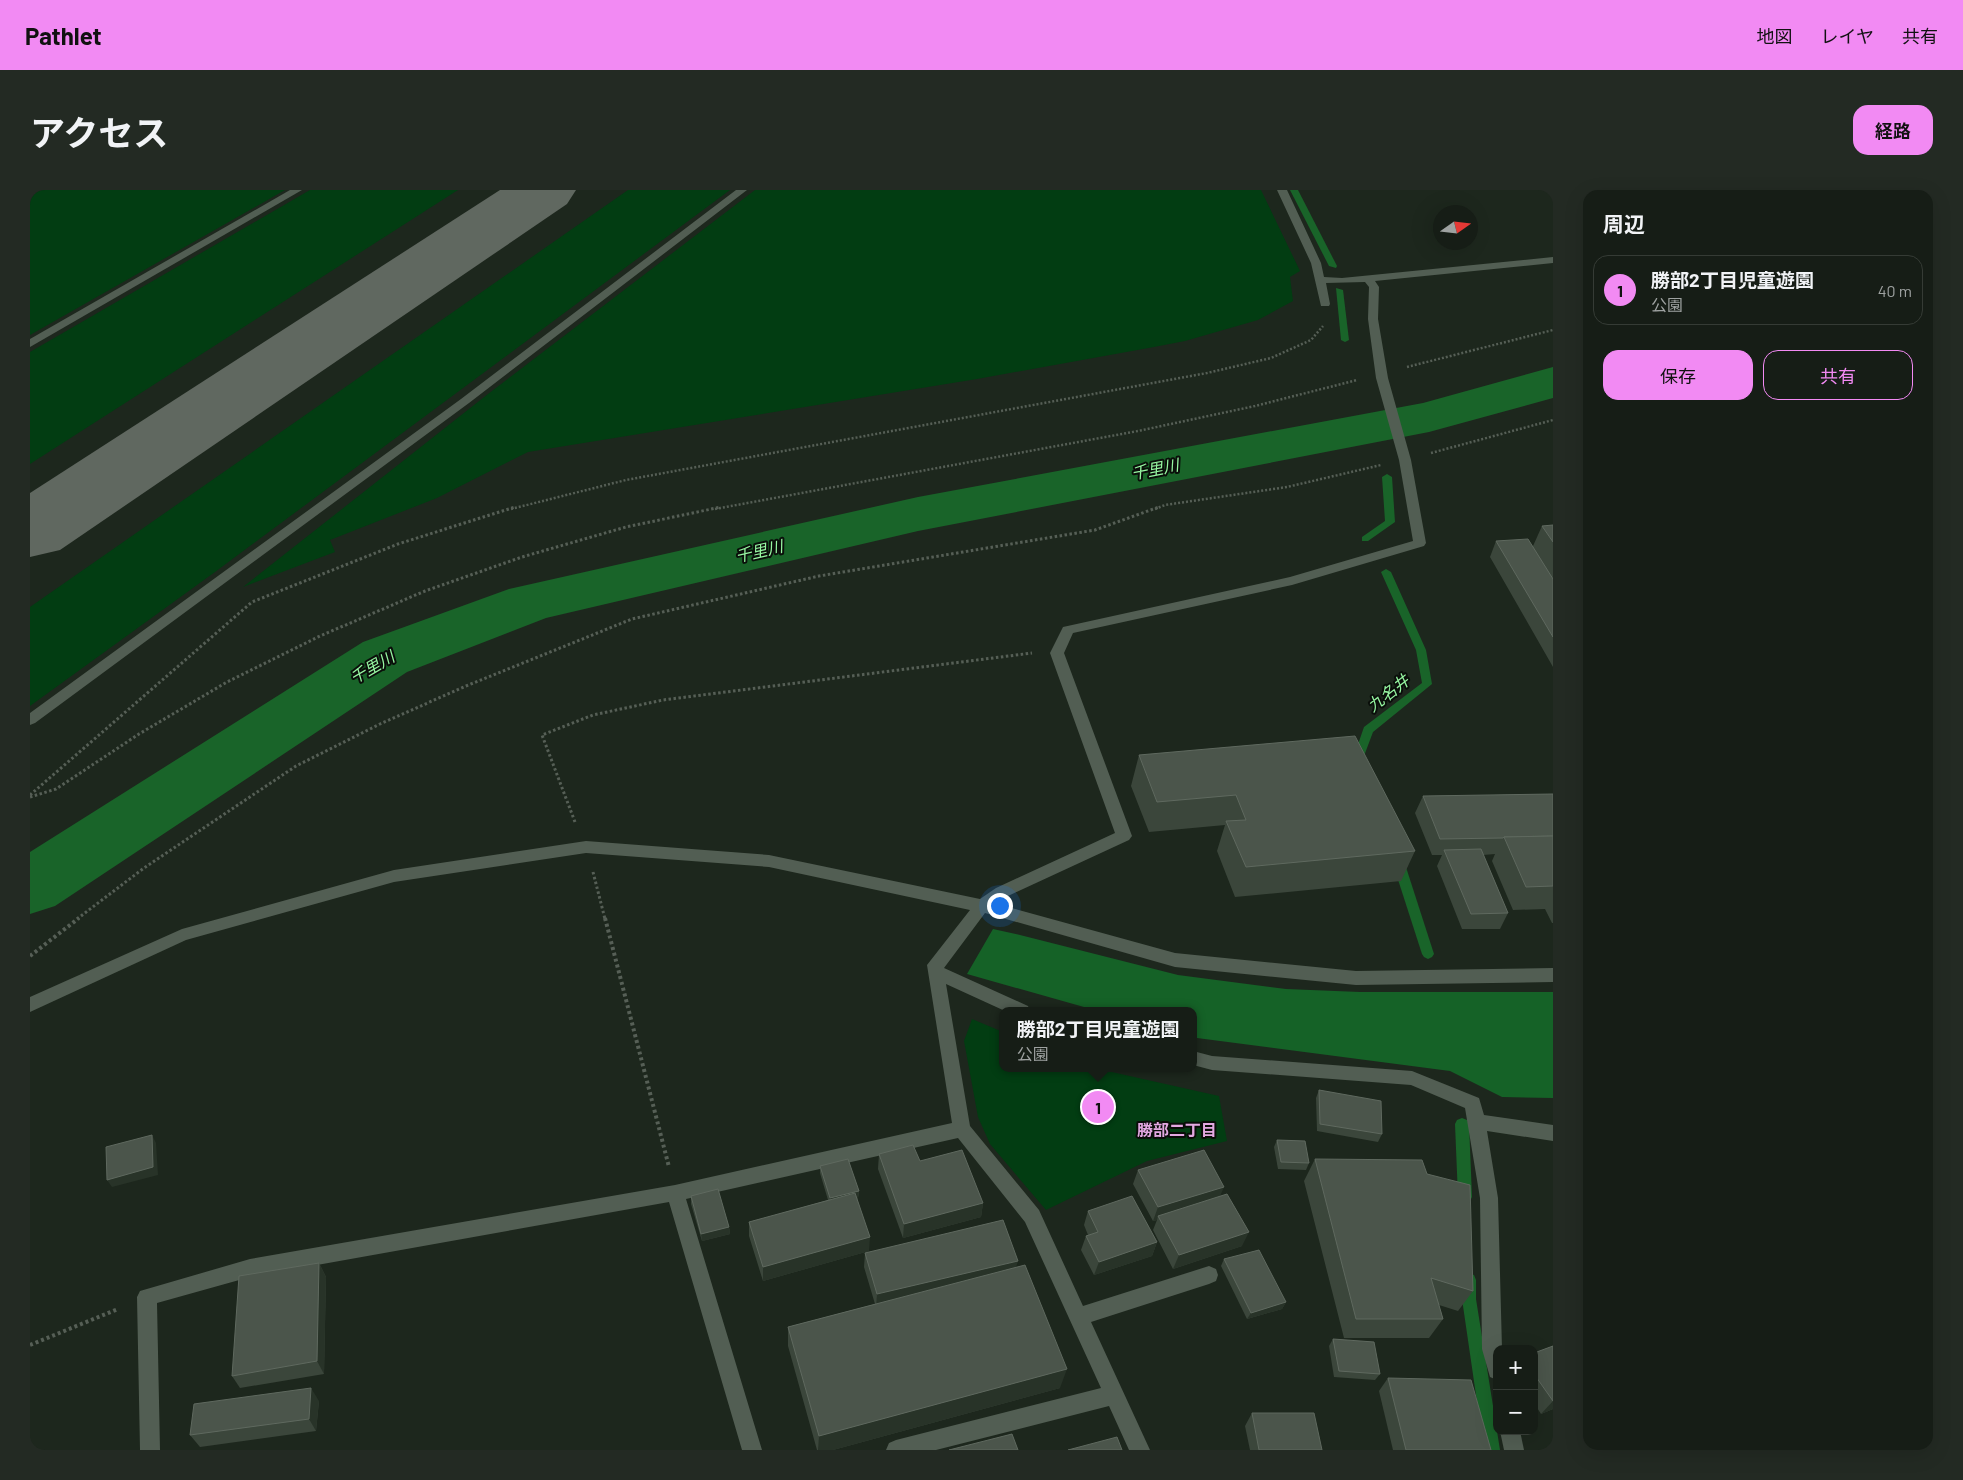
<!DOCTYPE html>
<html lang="ja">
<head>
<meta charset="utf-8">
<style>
  body { margin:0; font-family:Barlow,"Noto Sans JP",sans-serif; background:#232a23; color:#f1f3f6 }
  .controls { position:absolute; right:15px; bottom:15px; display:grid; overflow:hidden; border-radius:10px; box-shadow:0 5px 20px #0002 }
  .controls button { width:45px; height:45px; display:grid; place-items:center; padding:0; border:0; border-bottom:1px solid #353b35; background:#161d16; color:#f1f3f6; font:25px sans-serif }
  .compass { position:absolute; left:1403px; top:15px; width:45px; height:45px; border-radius:50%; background:#161d16; box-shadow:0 5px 20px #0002; rotate:76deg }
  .you { position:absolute; left:969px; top:715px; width:18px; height:18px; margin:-12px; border:4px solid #fff; border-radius:50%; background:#1a73e8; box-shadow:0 0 0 8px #1a73e833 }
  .badge { display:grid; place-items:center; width:32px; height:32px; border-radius:50%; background:#f28af3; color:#111; font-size:16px; font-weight:700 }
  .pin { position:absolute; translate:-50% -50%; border:2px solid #fff; box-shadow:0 1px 5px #0006 }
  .popup { position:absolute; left:969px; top:817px; width:198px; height:65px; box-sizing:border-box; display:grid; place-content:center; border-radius:10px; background:#161d16; filter:drop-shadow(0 1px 4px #0005); font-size:16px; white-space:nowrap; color:#9ea2a1 }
  .popup b { font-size:19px; color:#f1f3f6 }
  .popup::after { content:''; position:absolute; left:50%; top:100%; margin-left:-10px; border:10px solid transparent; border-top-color:#161d16 }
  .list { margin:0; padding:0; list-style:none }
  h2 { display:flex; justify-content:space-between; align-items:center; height:65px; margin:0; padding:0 20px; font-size:21px }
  h2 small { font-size:16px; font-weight:400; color:#9ea2a1 }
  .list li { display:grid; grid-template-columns:32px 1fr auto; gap:15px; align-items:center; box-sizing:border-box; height:70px; margin:0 10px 10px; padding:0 10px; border:1px solid #353b35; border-radius:15px }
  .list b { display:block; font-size:19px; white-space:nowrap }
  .list p { margin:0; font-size:16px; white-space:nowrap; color:#9ea2a1 }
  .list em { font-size:16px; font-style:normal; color:#9ea2a1 }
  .actions { display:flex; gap:10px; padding:15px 20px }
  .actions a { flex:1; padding:11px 0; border:1px solid #f28af3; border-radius:15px; text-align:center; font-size:18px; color:#f28af3 }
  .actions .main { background:#f28af3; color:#111 }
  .map { position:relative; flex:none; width:1523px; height:1260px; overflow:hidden; border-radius:15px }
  header { display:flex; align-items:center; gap:30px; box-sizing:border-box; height:70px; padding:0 25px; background:#f28af3; color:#111 }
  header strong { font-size:24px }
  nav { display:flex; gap:28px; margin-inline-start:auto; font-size:18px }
  .intro { display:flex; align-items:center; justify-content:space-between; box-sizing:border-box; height:120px; padding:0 30px }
  h1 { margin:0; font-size:35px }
  .button { padding:12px 22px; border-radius:15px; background:#f28af3; color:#111; font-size:18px; font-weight:700 }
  main { display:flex; gap:30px; padding:0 30px }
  aside { flex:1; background:#161d16; border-radius:15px; box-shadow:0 5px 20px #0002 }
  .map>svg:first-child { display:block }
</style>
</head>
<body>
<header>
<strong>Pathlet</strong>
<nav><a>地図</a><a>レイヤ</a><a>共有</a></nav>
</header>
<div class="intro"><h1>アクセス</h1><a class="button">経路</a></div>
<main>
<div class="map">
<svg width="1523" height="1260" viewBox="0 0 1523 1260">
  <rect width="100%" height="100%" fill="#1d271d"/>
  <!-- green -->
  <g fill="#023d12">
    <path d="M0,0h255l-255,145z"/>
    <path d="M280,0h148l-428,274v-112z"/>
    <path d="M598,0h102l-515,382 -185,134v-99z"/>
    <path d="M725,0h506l39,81 -10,6 3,24 -35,19 -73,21 -31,6 -177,32 -449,73 -91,46 -107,42 5,12 -92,35 245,-193z"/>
    <path d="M942,829l31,13v36h91l125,28 8,45 -80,20 -101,49 -56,-66 -12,-27 -14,-76z"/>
  </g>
  <!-- forest -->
  <path fill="#156227" d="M963,739l27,6 158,40 108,14 74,3h193v106l-51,-1 -52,-26 -253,-33 -4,-1v-26h-95l-131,-37z"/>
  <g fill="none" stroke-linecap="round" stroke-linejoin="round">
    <!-- stream -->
    <g fill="#196429" fill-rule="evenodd">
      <path d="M1260,0h8l39,76 -1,2 -7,-2z"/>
      <path d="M1306,98l7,2 6,50 -4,2 -4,-2z"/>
      <path d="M1357,284l5,3 3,45 -27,19h-6v-4l23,-16 -3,-44z"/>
      <path d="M1356,379l5,3 35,78 6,34 -59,48 -9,24 2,6 -5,4 -4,-1 -3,-9 10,-29 58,-44 -6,-33 -35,-78z"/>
      <path d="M1368,667l4,1 2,3 30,93 -2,3 -4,2 -4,-2 -2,-3 -30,-93 2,-3z"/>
      <path d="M1432,928l5,2 2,4 3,73 -2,4 -5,2 -5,-2 -2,-4 -3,-73 2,-4z"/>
      <path d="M1439,1083l5,2 2,5v19l24,151h-16l-22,-151v-19l2,-5z"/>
    </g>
    <!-- river -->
    <path fill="#196429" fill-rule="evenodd" d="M1523,177v31l-124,34 -511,99 -372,87 -139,54 -352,234 -25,8v-62l333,-210 146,-53 409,-92 505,-94z"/>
    <!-- taxiway -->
    <path fill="#606860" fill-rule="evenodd" d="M470,0h76l-9,14 -507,346 -30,7v-64z"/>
    <!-- path-far2 -->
    <g stroke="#565f56" stroke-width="2.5" stroke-dasharray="2 2" stroke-linecap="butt">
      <path d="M1377,177l146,-37"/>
      <path d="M1401,263l122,-33"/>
      <path d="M481,319l115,-29 581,-107 64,-15 40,-18 12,-14"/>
      <path d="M685,319l423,-78 117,-25 102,-26"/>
      <path d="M1125,319l10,-4 122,-18 94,-22"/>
    </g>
    <!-- path-far1 -->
    <g stroke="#565f56" stroke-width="3" stroke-dasharray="2.5 2.5" stroke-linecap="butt">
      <path d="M0,605l222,-193 146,-58 117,-37"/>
      <path d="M0,607l26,-8 83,-55 88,-52 93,-46 105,-45 97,-34 104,-30 95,-20"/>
      <path d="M545,632l-33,-87 51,-20 70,-15 369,-47"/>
      <path d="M563,682l12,47"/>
      <path d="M47,729l67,-51 152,-102 84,-42 86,-38 166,-67 187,-43 276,-46 64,-23"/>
    </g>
    <!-- path -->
    <g stroke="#565f56" stroke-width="4" stroke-dasharray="3 3" stroke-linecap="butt">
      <path d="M575,728l64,249"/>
      <path d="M0,766l49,-38"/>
      <path d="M0,1155l88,-36"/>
    </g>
    <!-- minor -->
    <g fill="#525e53" fill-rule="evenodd">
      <path d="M260,0h12l-272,157v-8z"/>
      <path d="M706,0h11l-278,213 -434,320 -5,2v-12l431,-314z"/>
      <path d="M1247,0h10l34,73 3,14 18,1 211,-21v6l-178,18 4,6 -1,32 10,59 23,82 15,83 -2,3 -132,39 -219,48 -9,20 68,183 -3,4 -121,56 -11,8 178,49 181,18 197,-3v14l-197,3 -181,-18 -190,-54 -41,55 84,38 2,5h-25l-59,-27 24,142 69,84 44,96 126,-40 7,3 2,6 -2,6 -7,3 -118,38 59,128h-21l-20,-44 -173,44h-50l3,-7 7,-3 205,-52 -76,-166 -67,-84 -272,61 76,251h-20l-73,-248 -419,75 -93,26 3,147h-20l-3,-153 3,-6 110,-32 425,-74 277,-62 -25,-158 43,-55 -201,-43 -183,-14 -192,29 -208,58 -156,72v-15l152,-68 212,-59 192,-29 183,14 211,44 16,-11 119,-55 -65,-180 13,-26 227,-50 123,-36 -14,-81 -23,-82 -8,-59 1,-32 -4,-5 -39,1 4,21 -1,2h-8l-10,-43z"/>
      <path d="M1163,861l19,5 200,15 67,27 5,17 69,10v16l-66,-10 11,67 4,151h-5v31l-7,-3 -8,-28 -2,-151 -15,-90 -54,-23 -199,-15 -19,-5z"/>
      <path d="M1470,1241h20l4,19h-20z"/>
    </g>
  </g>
  <!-- wall -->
  <g fill="#3b463b">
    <path d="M1523,335v142l-63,-110 6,-16 37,5 9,-20z"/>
    <path d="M1109,565l276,96 -14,30 -166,16 -18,-46 8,-26 -76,7 -18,-46z"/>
    <path d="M1523,604v129h-1l-7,-14 -32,1 -21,-49 3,-7 -12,1 25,58 -8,16h-38l-25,-63 5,-11h-10l-17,-42 8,-17z"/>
    <path d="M1289,900l63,44 -4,8 -61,-11 -1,-33z"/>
    <path d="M1247,950l32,23 -3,7 -28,-1 -4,-22z"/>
    <path d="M849,964l41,7 63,42 -2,14 -78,21 -25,-69z"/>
    <path d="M1285,969l112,15 46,117 -15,20 -19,-6 4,14 -14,19h-85l-40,-157z"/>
    <path d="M790,976l39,25 -1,7 -1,1 12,52 -106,30 -14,-45v-14l79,-22 -8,-27z"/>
    <path d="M1108,980l83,26 21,50 -69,23 -20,-39 4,-10 -4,1 -20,-37z"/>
    <path d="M661,1006l38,31 1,7 -28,7 -11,-37z"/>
    <path d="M1058,1021l69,31 -5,14 -58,19 -13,-25 5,-14 2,-1 -4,-10z"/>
    <path d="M835,1063l151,15 44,120 -227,62h-16l-29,-104v-19l87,-23 -11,-37z"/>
    <path d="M1194,1069l62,43 -4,7 -35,10 -26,-53z"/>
    <path d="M289,1073l7,14 -2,97 -84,14 -8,-12z"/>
    <path d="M1303,1149l47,35 -5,6 -41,-3 -5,-31z"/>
    <path d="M1523,1156v63l-12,5 -7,-11v-50z"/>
    <path d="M1358,1188l103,72h-98l-14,-59z"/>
    <path d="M289,1211l-3,30 -116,16 -10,-12z"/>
    <path d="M1222,1223l70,37h-72l-5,-24z"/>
  </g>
  <!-- shaded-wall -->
  <g fill="#283328">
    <path d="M122,945l4,8 2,32 -46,12 -5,-7z"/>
    <path d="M1194,997l-6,14 -60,15 -1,4 -4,1 5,-14z"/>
    <path d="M829,1001l-1,7 -28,7v-7z"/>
    <path d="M953,1013l-2,14 -78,21 1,-14z"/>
    <path d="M699,1037l1,7 -28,7 -1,-7z"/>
    <path d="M1219,1042l-7,14 -69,23 6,-14z"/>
    <path d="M840,1047l-1,14 -106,30v-14z"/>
    <path d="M1127,1052l-5,14 -58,19 5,-13z"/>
    <path d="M988,1071l-4,13 -138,34 1,-14z"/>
    <path d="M289,1073l7,14 -2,97 -7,-13z"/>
    <path d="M1256,1112l-4,7 -35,10 4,-6z"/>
    <path d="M1037,1179l-7,19 -227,62h-15l1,-14z"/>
    <path d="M281,1198l8,13 -3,30 -7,-12z"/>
    <path d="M1523,1211v8l-12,5z"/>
  </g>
  <!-- building -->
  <g fill="#4b554b" stroke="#5f695f">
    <path d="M1523,335v17l-11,-16z"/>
    <path d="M1498,349l25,40v58l-57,-96z"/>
    <path d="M1325,546l60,115 -169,16 -20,-46 20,-1 -10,-25 -79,7 -18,-47z"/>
    <path d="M1523,604v42l-49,1 -1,1 -63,1 -17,-43z"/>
    <path d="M1523,646v50l-27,1 -22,-50z"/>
    <path d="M1451,659l27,64 -37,1 -27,-64z"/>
    <path d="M1289,900l62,11 1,33 -62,-10z"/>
    <path d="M122,945l1,32 -46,13 -1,-33z"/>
    <path d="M1247,950l28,1 4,22 -28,-1z"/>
    <path d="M883,955l7,16 42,-11 21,53 -79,21 -25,-70z"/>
    <path d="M1174,960l20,37 -66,20 -20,-37z"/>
    <path d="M818,969l11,32 -29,7 -10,-32z"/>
    <path d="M1285,969l107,1 5,14 43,11 3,106 -42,-13 12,41h-87z"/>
    <path d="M688,999l11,38 -28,7 -10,-38z"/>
    <path d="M825,1003l15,44 -107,30 -14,-45z"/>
    <path d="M1197,1004l22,38 -70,23 -21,-39z"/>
    <path d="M1102,1006l25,46 -58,20 -13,-26 12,-4 -10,-21z"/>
    <path d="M973,1030l15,41 -141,33 -12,-41z"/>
    <path d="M1229,1060l27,52 -35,11 -27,-54z"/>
    <path d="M289,1073l-2,98 -85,15 7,-100z"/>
    <path d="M995,1075l42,104 -248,67 -31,-109z"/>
    <path d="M1303,1149l41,3 6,32 -41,-3z"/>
    <path d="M1523,1156v55l-19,-27v-21z"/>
    <path d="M1358,1188l83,2 20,70h-85z"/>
    <path d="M281,1198l-2,31 -119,16 4,-31z"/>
    <path d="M1222,1223h62l8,37h-63z"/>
    <path d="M982,1244l6,16h-69z"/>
    <path d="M1087,1247l5,13h-54z"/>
  </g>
  <g text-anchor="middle" stroke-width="4" stroke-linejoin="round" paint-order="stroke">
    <!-- water labels -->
    <g font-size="16" font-style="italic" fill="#97f7a2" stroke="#0a0e0a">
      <text transform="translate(1125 279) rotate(-11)" y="6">千里川</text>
      <text transform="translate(729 361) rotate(-13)" y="6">千里川</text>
      <text transform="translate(342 477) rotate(-30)" y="6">千里川</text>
      <text transform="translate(1358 503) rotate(-38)" y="6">九名井</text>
    </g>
    <!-- neighbourhood labels -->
    <g font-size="16" font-weight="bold" fill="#e3a9e2" stroke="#0a0e0a">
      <text x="1147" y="946">勝部二丁目</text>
    </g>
  </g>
</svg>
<div class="controls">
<button>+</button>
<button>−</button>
</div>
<svg class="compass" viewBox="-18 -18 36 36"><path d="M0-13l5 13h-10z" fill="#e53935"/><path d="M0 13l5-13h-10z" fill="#9ea2a1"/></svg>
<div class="you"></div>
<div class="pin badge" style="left:1068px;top:917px">1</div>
<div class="popup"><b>勝部2丁目児童遊園</b>公園</div>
</div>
<aside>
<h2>周辺<small></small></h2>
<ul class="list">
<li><span class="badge">1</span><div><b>勝部2丁目児童遊園</b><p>公園</p></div><em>40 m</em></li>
</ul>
<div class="actions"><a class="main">保存</a><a>共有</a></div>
</aside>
</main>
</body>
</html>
